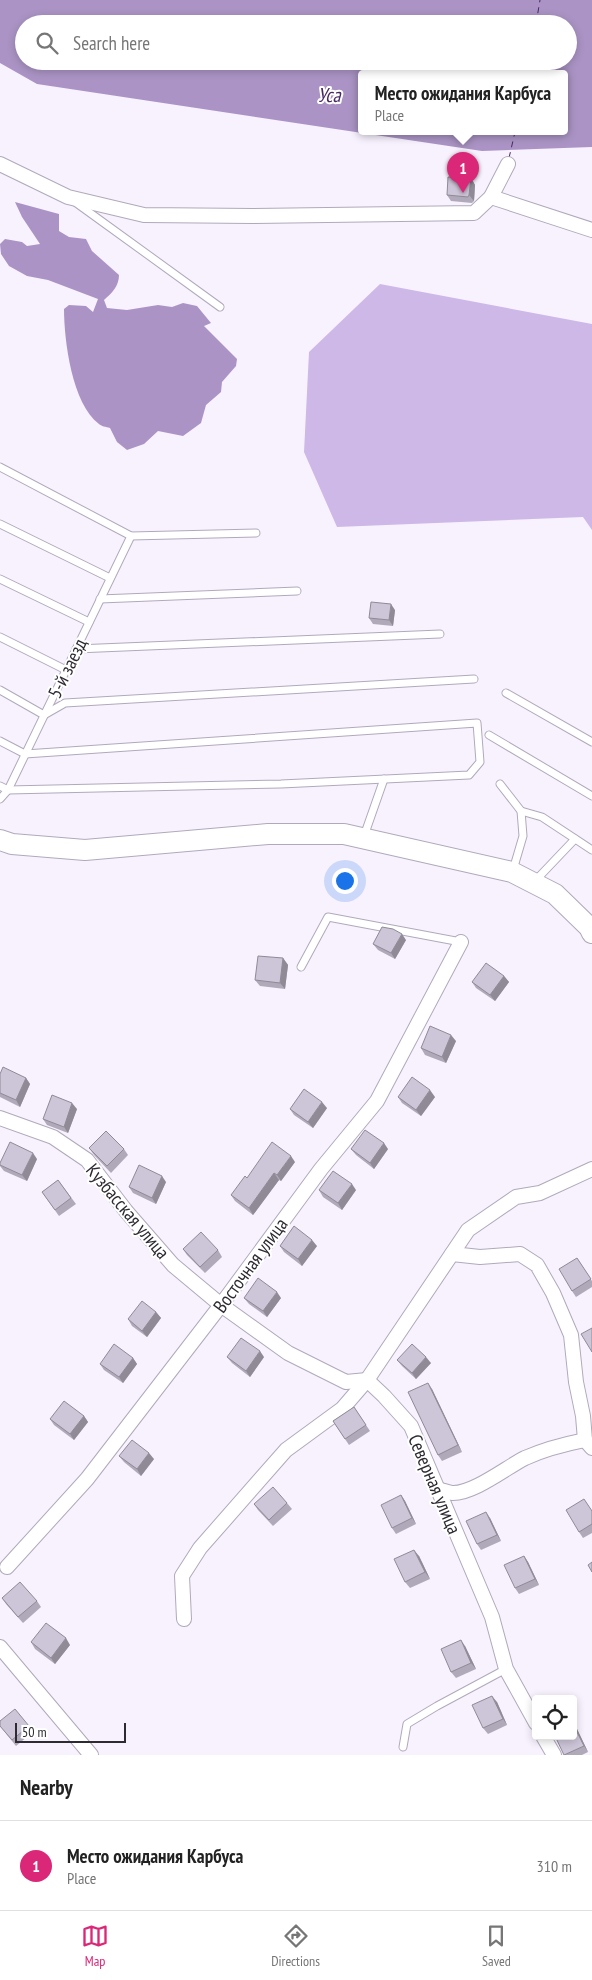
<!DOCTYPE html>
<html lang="en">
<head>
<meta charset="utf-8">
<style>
  body { margin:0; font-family:"PT Sans Narrow",sans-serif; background:#f6f6f6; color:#222 }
  .controls { position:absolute; right:15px; bottom:15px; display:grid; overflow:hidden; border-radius:5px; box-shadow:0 2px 8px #0003 }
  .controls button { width:45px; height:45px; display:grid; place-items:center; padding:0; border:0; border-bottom:1px solid #e0e0e0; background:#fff; color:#222; font:25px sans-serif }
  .scale { position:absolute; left:15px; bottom:12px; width:111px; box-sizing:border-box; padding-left:5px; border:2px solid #2e2a32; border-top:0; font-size:14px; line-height:18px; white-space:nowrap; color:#2e2a32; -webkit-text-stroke:4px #fff; paint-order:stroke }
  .you { position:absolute; left:344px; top:880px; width:18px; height:18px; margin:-12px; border:4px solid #fff; border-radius:50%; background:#1a73e8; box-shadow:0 0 0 8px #1a73e833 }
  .badge { display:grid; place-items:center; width:32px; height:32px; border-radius:50%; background:#db2777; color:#fff; font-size:16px; font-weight:700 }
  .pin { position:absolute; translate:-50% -41px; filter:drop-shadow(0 1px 2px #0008) }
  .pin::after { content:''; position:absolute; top:26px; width:18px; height:15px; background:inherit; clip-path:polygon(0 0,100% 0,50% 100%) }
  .popup { position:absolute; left:358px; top:70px; width:210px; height:65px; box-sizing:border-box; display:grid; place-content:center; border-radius:5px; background:#fff; filter:drop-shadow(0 1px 4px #0005); font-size:16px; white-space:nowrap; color:#767676 }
  .popup b { font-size:19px; color:#222 }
  .popup::after { content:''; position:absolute; left:50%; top:100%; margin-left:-10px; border:10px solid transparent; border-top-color:#fff }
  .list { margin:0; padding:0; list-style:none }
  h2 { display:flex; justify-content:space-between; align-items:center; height:65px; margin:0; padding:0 20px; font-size:21px }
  h2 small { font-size:16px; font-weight:400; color:#767676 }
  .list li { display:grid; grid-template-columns:32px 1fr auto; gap:15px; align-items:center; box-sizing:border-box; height:90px; padding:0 20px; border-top:1px solid #e0e0e0 }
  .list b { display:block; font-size:19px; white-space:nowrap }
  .list p { margin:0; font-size:16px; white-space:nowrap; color:#767676 }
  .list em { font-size:16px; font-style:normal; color:#767676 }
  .icon { flex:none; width:28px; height:28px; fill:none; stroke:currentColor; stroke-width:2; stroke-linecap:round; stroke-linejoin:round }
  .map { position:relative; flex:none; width:592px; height:1755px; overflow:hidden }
  .search { position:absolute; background:#fff; box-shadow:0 2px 8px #0003; left:15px; right:15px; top:15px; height:55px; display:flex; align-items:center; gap:12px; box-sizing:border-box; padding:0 18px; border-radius:28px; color:#767676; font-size:19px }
  .sheet { height:155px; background:#fff }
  nav { display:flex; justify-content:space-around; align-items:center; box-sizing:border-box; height:70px; border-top:1px solid #e0e0e0; background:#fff; font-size:14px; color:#767676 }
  nav a { display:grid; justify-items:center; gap:2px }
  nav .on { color:#db2777 }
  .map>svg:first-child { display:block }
</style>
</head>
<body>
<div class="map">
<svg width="592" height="1755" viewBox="0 0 592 1755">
  <rect width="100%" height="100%" fill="#f8f2fe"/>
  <!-- green -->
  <path fill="#ceb8e8" d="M380,284l212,40v206l-9,-13 -246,10 -33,-75 5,-100z"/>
  <!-- water -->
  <g fill="#ab94c5" fill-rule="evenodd">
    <path d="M0,0h592v147l-110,4 -445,-67 -37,-21zM24,24h544v37h-544zM362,74h202v58h-202z"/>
    <path d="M15,202l44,12v17l10,6 17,2 6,12 27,24c0,11 -7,18 -15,25l3,8 20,2 31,-5 14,2 11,-4 14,3 14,17 -7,3 33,33 -1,7 -14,16 -1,10 -15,13 -5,18 -18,13 -25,-5 -14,13 -17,6 -10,-8 -7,-14c-4,-1 -9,-2 -11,-4 -27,-20 -35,-84 -35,-115l5,-4 17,1 7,6 5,-13 -50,-19 -21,-4 -18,-10 -8,-12 -1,-10 5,-5 17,3 5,4 13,-2 -18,-27z"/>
  </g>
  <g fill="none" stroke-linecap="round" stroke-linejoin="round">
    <!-- ferry -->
    <g stroke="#472864" stroke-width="1" stroke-dasharray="6 5" stroke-linecap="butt">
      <path d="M536,24l4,-24"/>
      <path d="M526,74l2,-13"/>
      <path d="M509,158l6,-26"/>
    </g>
    <!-- lane casing -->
    <g stroke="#b1a9bb" stroke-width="9">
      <g id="lane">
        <path d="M75,202l145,105"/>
        <path d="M0,467l131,69 125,-3"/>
        <path d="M0,524l110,54"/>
        <path d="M0,579l89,43"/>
        <path d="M100,599l197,-8"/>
        <path d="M0,637l66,33"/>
        <path d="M76,649l364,-15"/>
        <path d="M0,690l44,25 21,-12 409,-24"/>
        <path d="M506,693l86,49"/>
        <path d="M489,735l103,61"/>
        <path d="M0,741l25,13 452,-31 3,39 -11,13 -188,9 -273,6 -8,-4"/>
        <path d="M500,784l21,27 2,25 -10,34"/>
        <path d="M0,799l8,-9 123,-254"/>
        <path d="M521,811l21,6 50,33"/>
        <path d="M364,836l20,-57"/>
        <path d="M535,881l40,-42"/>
        <path d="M301,967l27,-50 133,25"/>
        <path d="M403,1747l4,-23 30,-18 69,-37"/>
      </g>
    </g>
    <!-- street casing -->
    <g stroke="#b1a9bb" stroke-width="16">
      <g id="street">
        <path d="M0,164l68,33 76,18 109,1 221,-3 17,-16 17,-33"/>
        <path d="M491,197l101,33"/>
        <path d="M0,1118l53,19 34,23 39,51 47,54 48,40 67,48 58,29 21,-2"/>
        <path d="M452,1254l28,3 40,-3 17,11 16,28 18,42 5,47 7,34 2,24 7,8"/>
        <path d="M367,1380l17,16 27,30 81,191 14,52 30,54"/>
        <path d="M437,1489c4,1 10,3 15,4 21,1 55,-26 73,-35 20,-9 40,-14 60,-18"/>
        <path d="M7,1567l80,-88 134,-174 100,-136 56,-68 84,-159"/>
        <path d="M184,1619l-2,-43 18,-28 86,-98 56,-41 25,-29 101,-150 48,-33 24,-4 52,-24"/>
        <path d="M0,1647l91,108"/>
        <path d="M543,1736l11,19"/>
      </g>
    </g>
    <!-- secondary casing -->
    <g stroke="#b1a9bb" stroke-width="22">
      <path id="secondary" d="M0,840l12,4 73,6 183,-16h76l168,38 43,22 34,33 3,6"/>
    </g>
    <!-- lane -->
    <use href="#lane" stroke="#fff" stroke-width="7"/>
    <!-- street -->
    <use href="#street" stroke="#fff" stroke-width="14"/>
    <!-- secondary -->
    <use href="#secondary" stroke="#fff" stroke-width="20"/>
  </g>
  <!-- wall -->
  <g fill="#b0a9ba">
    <path d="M471,178l4,7 -1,16 -2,2 -21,-2 -4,-6z"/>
    <path d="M395,610l-2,16 -20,-2 -4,-6z"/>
    <path d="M406,940l-11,19 -17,-9 -5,-6z"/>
    <path d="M283,958l5,7 -3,24 -25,-3 -5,-6z"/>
    <path d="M504,976l5,6 -14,19 -19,-13 -4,-6z"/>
    <path d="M456,1041l-10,22 -21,-8 -4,-7z"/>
    <path d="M0,1074l26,4 4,6 -10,23 -20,-10z"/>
    <path d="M398,1097h37l-14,19 -19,-13z"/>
    <path d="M327,1108l-14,20 -19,-13 -4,-6z"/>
    <path d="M77,1109l-9,24 -21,-8 -4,-6z"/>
    <path d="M89,1148l35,1 4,6 -17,18 -17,-18z"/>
    <path d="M351,1149h37l-14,20 -18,-14z"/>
    <path d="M37,1159l-10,22 -23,-10 -4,-5v-3z"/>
    <path d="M295,1162l-14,19 -2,-1 -26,35 -18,-14 -4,-6 16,-17z"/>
    <path d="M58,1180l18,24 -17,12 -17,-24z"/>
    <path d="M166,1182l-10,22 -23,-11 -4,-6z"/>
    <path d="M319,1190h37l-14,20 -19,-13z"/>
    <path d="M280,1246h37l-15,20 -18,-14z"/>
    <path d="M183,1249l35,1 4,7 -17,16 -18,-18z"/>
    <path d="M577,1258l15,23v6l-16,10 -4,-6z"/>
    <path d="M244,1298h37l-14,19 -18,-13z"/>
    <path d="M156,1312l5,6 -14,19 -15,-11 -4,-7z"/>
    <path d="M227,1357h37l-14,20 -18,-14z"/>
    <path d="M133,1358l4,6 -14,19 -19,-13 -4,-6z"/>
    <path d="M397,1360l34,3 -15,16 -14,-13z"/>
    <path d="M432,1389l30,63 -20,9 -4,-6z"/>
    <path d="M354,1407l16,24 -21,14 -16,-24z"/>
    <path d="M84,1416l4,6 -14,18 -20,-15 -4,-6z"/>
    <path d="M119,1456l35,3 -13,17 -17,-14z"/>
    <path d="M401,1495l4,6 11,23 -20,10 -4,-6z"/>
    <path d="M287,1503l5,6 -19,17 -15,-16 -4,-6z"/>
    <path d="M592,1510v23l-9,5 -4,-6z"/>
    <path d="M490,1518l11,23 -20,9 -4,-6z"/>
    <path d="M419,1556l11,23 -20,9 -5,-6z"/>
    <path d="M524,1556l4,6 11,23 -20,9 -4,-6z"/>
    <path d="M2,1598l35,3 4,6 -18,16 -17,-19z"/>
    <path d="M31,1642l39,3 -15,19 -20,-15z"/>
    <path d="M465,1646l11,23 -20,9 -5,-6z"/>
    <path d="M497,1702l10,23 -19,9 -5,-6z"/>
    <path d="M573,1724l4,5 11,23 -6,3h-18z"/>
    <path d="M0,1726h29l4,6 -17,14z"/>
  </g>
  <!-- shaded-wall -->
  <g fill="#908a97">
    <path d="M471,178l4,7 -1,16 -5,-6z"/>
    <path d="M391,604l4,6 -2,16 -4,-6z"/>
    <path d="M402,934l4,6 -11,19 -4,-6z"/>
    <path d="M283,958l5,7 -3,24 -5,-6z"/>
    <path d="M504,976l5,6 -14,19 -5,-6z"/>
    <path d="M451,1035l5,6 -10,22 -4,-6z"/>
    <path d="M26,1078l4,6 -10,23 -4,-7z"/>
    <path d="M430,1090l5,7 -14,19 -5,-6z"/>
    <path d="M322,1102l5,6 -14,20 -5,-6z"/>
    <path d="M72,1103l5,6 -9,24 -4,-6z"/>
    <path d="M384,1143l4,6 -14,20 -4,-6z"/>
    <path d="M33,1153l4,6 -10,22 -5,-6z"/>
    <path d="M291,1156l4,6 -14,19 -4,-6z"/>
    <path d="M274,1173l5,7 -26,35 -4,-7z"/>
    <path d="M162,1176l4,6 -10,22 -4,-6z"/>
    <path d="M352,1184l4,6 -14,20 -4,-7z"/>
    <path d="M312,1240l5,6 -15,20 -4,-7z"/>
    <path d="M277,1292l4,6 -14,19 -4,-6z"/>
    <path d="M156,1312l5,6 -14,19 -5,-6z"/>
    <path d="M260,1351l4,6 -14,20 -4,-6z"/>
    <path d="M426,1357l5,6 -15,16 -4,-6z"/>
    <path d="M133,1358l4,6 -14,19 -4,-6z"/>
    <path d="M428,1383l4,6 30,63 -4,-7z"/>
    <path d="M84,1416l4,6 -14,18 -4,-6z"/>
    <path d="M149,1453l5,6 -13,17 -4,-7z"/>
    <path d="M401,1495l4,6 11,23 -4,-6z"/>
    <path d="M486,1512l4,6 11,23 -4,-6z"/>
    <path d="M414,1550l5,6 11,23 -5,-7z"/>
    <path d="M524,1556l4,6 11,23 -4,-6z"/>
    <path d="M66,1638l4,7 -15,19 -4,-6z"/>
    <path d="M461,1640l4,6 11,23 -5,-6z"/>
    <path d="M492,1696l5,6 10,23 -4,-6z"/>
    <path d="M573,1724l4,5 11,23 -4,-6z"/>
  </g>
  <!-- building -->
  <g fill="#cdc5d8" stroke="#908a97">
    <path d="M448,177l23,1 -2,17 -1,2 -21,-2z"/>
    <path d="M371,602l20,2 -2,16 -20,-2z"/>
    <path d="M382,927l11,2 9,5 -11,19 -18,-9z"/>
    <path d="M258,956l25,2 -3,25 -25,-3z"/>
    <path d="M486,963l18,13 -14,19 -18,-13z"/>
    <path d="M430,1026l21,9 -9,22 -21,-9z"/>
    <path d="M3,1067l23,11 -10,22 -16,-7v-19z"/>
    <path d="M412,1077l18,13 -14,20 -18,-13z"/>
    <path d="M304,1089l18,13 -14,20 -18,-13z"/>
    <path d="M52,1095l20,8 -8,24 -21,-8z"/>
    <path d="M365,1130l19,13 -14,20 -19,-14z"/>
    <path d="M106,1131l18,18 -17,17 -18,-18z"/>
    <path d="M10,1142l23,11 -11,22 -22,-10v-2z"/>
    <path d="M272,1142l19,14 -14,19 -3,-2 -25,35 -18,-13 14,-19 2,2z"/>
    <path d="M139,1165l23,11 -10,22 -23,-11z"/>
    <path d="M333,1171l19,13 -14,19 -19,-13z"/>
    <path d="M58,1180l13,18 -16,12 -13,-18z"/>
    <path d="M294,1226l18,14 -14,19 -18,-13z"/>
    <path d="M201,1232l17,18 -18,17 -17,-18z"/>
    <path d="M577,1258l14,21 -19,12 -13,-22z"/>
    <path d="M258,1278l19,14 -14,19 -19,-13z"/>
    <path d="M142,1301l14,11 -14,19 -14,-12z"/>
    <path d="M592,1328v24l-11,-18z"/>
    <path d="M241,1338l19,13 -14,20 -19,-14z"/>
    <path d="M114,1344l19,14 -14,19 -19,-13z"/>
    <path d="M412,1344l14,13 -14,16 -15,-13z"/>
    <path d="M428,1383l30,62 -20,10 -30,-63z"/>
    <path d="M64,1401l20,15 -14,18 -20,-15z"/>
    <path d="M354,1407l12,18 -21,14 -12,-18z"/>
    <path d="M132,1440l17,13 -12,16 -18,-13z"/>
    <path d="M273,1487l14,16 -18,17 -15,-16z"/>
    <path d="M401,1495l11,23 -20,10 -11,-23z"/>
    <path d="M584,1499l8,12v13l-13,8 -13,-22z"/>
    <path d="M486,1512l11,23 -20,9 -11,-23z"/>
    <path d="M414,1550l11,22 -20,10 -11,-23z"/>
    <path d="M524,1556l11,23 -20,9 -11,-23z"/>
    <path d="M592,1562v10l-4,-7z"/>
    <path d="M20,1582l17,19 -19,16 -16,-19z"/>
    <path d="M46,1623l20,15 -15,20 -20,-16z"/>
    <path d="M461,1640l10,23 -20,9 -10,-23z"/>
    <path d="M492,1696l11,23 -20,9 -11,-23z"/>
    <path d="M15,1709l14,17 -17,14 -12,-14v-5z"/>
    <path d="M573,1724l11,22 -20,9 -9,-19h18z"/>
  </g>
  <g text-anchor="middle" stroke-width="4" stroke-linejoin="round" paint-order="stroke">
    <!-- street labels -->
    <g font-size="19" fill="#2e2a32" stroke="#fff">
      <text transform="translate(67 668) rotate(-64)" y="7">5-й заезд</text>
      <text transform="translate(128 1211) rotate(50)" y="7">Кузбасская улица</text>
      <text transform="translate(250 1265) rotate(-54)" y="7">Восточная улица</text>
      <text transform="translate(435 1484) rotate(67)" y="7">Северная улица</text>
    </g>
    <!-- water labels -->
    <g font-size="20" font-style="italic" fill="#472864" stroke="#fff">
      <text x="329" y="102">Уса</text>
    </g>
  </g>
</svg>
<div class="controls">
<button><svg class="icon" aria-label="locate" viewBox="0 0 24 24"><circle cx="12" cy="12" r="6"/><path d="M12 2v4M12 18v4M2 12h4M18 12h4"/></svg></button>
</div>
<div class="scale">50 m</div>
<div class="you"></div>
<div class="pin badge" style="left:463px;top:193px">1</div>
<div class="popup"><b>Место ожидания Карбуса</b>Place</div>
<div class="search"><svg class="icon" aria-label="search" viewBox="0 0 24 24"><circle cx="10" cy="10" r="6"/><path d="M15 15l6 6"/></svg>Search here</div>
</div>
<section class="sheet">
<h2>Nearby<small></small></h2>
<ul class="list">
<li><span class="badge">1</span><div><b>Место ожидания Карбуса</b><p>Place</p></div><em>310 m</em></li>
</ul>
</section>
<nav>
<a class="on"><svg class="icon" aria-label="map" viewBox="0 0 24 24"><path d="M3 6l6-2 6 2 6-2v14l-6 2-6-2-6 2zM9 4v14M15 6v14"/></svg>Map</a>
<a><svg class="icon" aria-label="directions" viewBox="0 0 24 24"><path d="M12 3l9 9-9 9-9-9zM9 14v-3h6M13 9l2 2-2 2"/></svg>Directions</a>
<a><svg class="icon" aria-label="saved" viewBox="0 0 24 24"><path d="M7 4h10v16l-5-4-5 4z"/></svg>Saved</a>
</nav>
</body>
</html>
